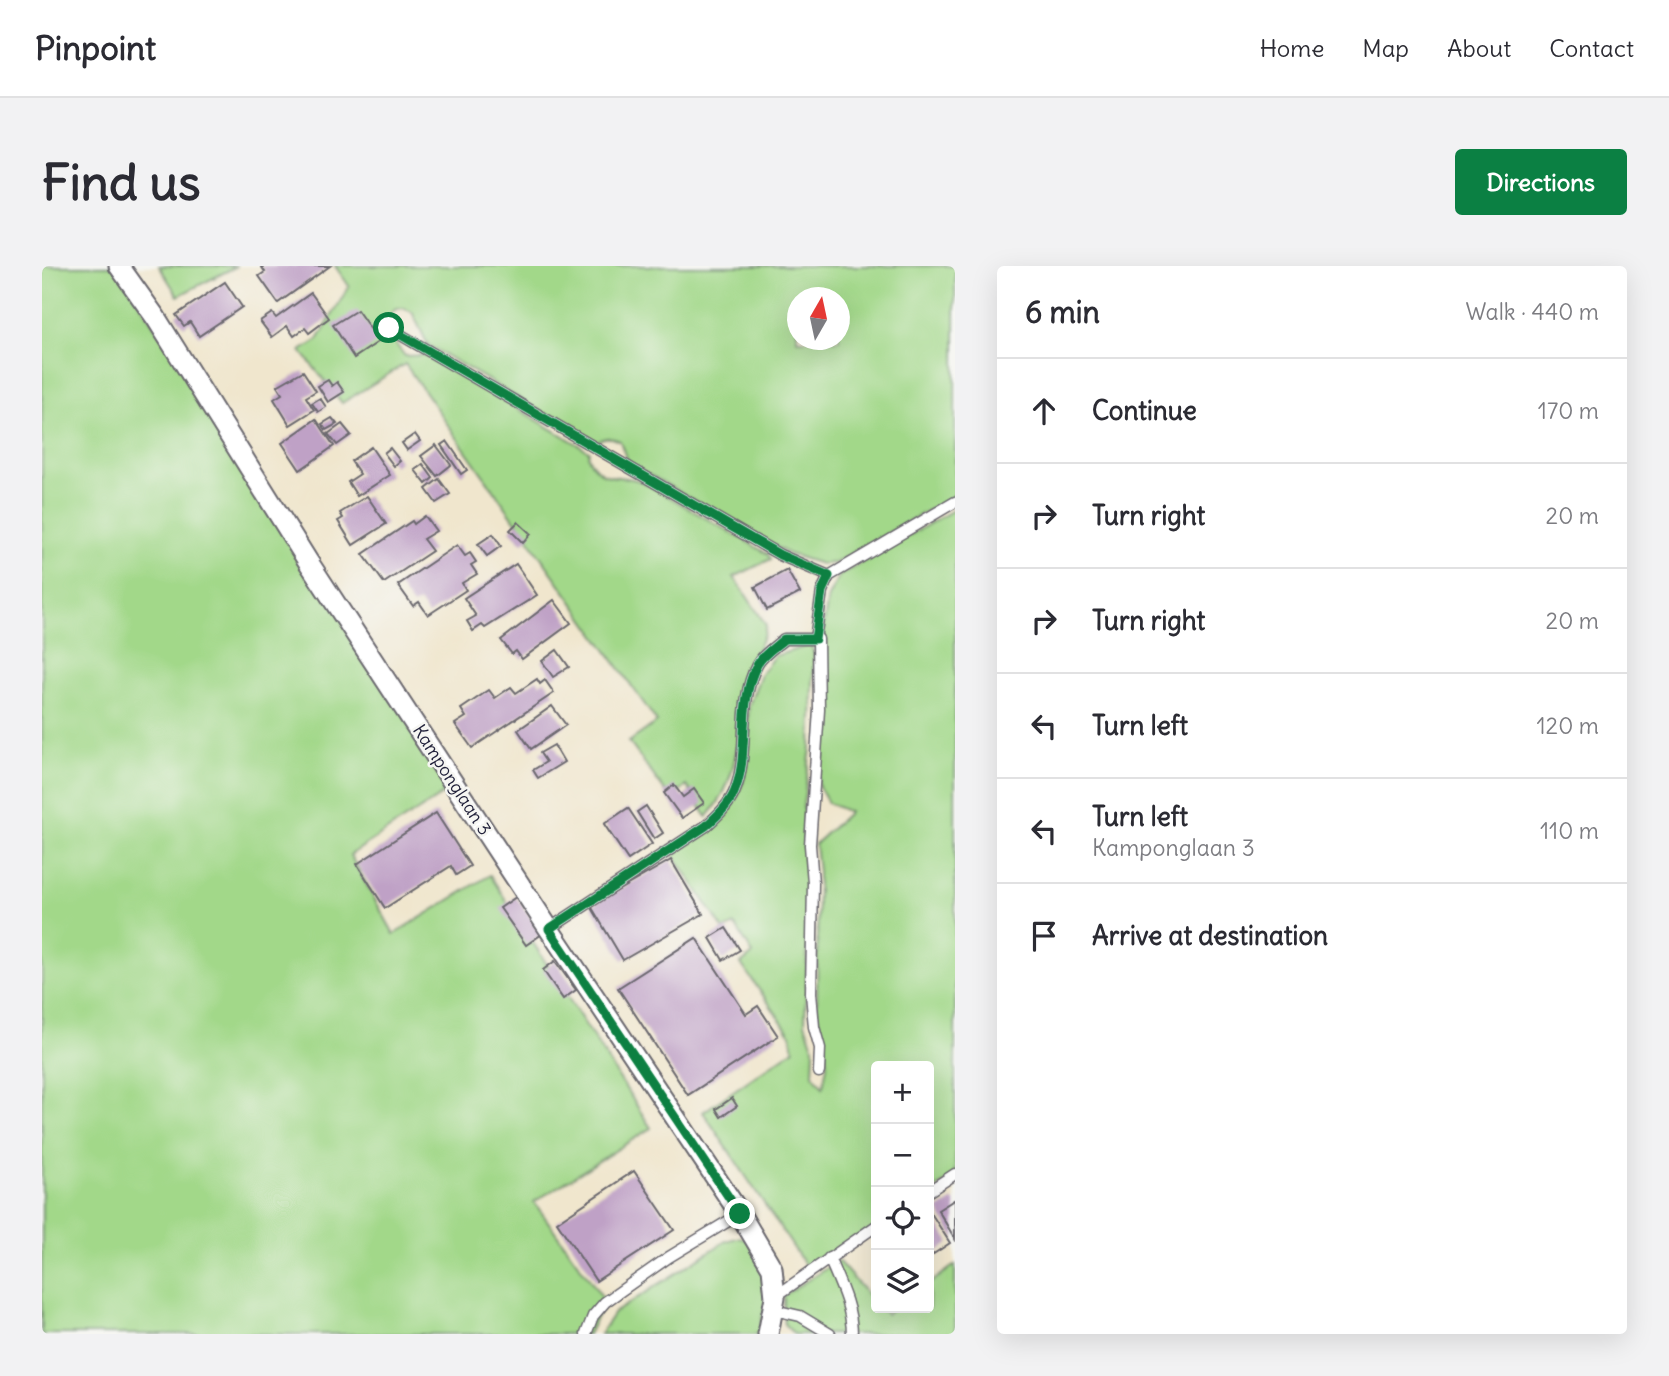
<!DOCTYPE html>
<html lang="en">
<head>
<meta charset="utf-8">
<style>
  body { margin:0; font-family:Delius,sans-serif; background:#f2f2f3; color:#2b2b33 }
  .controls { position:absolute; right:21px; bottom:21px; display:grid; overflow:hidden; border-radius:7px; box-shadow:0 7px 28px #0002 }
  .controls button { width:63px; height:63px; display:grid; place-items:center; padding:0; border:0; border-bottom:2px solid #e1e1e2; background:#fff; color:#2b2b33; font:35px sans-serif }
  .compass { position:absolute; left:745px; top:21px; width:63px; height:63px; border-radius:50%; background:#fff; box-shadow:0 7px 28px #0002; rotate:9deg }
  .stop { position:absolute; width:21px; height:21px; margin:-16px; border:5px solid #0b8043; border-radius:50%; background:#fff }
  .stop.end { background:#0b8043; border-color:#fff; box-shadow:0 2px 7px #0008 }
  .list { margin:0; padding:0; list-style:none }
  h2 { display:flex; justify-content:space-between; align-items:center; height:91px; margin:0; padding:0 28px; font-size:30px }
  h2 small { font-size:23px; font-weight:400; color:#7c7c81 }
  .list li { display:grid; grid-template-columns:46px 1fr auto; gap:21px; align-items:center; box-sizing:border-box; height:105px; padding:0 28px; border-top:2px solid #e1e1e2 }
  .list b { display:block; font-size:26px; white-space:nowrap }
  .list p { margin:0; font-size:23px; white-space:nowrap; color:#7c7c81 }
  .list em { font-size:23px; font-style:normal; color:#7c7c81 }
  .icon { flex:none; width:38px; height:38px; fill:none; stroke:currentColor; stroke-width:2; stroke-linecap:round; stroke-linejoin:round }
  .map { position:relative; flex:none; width:913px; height:1068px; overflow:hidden; border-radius:7px }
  header { display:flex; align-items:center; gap:42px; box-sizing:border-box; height:98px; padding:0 35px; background:#fff; border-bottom:2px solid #e1e1e2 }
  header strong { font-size:33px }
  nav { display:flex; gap:38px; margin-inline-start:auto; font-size:24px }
  .intro { display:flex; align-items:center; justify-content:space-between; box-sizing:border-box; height:168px; padding:0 42px }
  h1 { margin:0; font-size:49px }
  .button { padding:18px 32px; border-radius:7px; background:#0b8043; color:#fff; font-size:24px; font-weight:700 }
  main { display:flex; gap:42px; padding:0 42px }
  aside { flex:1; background:#fff; border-radius:7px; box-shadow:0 7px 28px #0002 }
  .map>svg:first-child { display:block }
</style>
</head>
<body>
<header>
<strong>Pinpoint</strong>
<nav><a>Home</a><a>Map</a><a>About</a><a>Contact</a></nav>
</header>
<div class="intro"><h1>Find us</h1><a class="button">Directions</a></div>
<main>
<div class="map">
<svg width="913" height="1068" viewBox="0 0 913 1068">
  <rect width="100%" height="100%" fill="#f6f6f2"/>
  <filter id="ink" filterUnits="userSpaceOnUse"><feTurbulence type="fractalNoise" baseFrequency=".0143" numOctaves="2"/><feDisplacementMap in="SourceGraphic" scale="14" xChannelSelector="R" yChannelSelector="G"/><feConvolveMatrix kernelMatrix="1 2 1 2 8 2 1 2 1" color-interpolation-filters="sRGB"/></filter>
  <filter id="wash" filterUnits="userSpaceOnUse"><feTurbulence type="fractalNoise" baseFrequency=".00686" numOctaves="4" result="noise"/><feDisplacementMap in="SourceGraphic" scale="28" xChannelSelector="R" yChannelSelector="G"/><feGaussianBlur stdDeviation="1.57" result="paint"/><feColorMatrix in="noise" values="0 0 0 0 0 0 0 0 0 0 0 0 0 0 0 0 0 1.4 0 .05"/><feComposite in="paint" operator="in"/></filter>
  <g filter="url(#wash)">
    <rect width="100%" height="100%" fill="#f0e6cd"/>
    <!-- green -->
    <g fill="#a2d889" stroke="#627d62" stroke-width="2" fill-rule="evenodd">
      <path d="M0,0h74l335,523 -101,66 44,79 96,-59 161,253 -117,74 74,103 -9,7 -11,22h-68l-9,-2 -1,2h-468z"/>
      <path d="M117,0h78l-59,30z"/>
      <path d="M293,0h620v229l-120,68 -14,1 -32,-10 -158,-90 -5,-6 -6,-17c-10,-4 -16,-5 -25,2l-167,-98 -16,-33 -9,-4 -7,1 -9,8 -2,13 20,26 22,-1 162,96 -1,6c14,28 30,15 55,25l125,72 3,5 -37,18 32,48c-3,21 -18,35 -25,55 -2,48 0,100 -34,137l-20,-31 -17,12 -41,-56 28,-20 -252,-358 -63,39 -41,-52 17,-11 31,-54zM755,32h42v42h-42z"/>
      <path d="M913,243v667l-26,17v-127h-53v161l-47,31 -22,10 -104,-156 91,-63 -3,-14 -50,-71 12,-10 -18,-29 -11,5 -51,-76 40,-26 23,-28 8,-20 5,-75 12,-31 13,-18 37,-11 3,9 -3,94 -8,58 1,55 5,26 -4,136 9,27 -1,24 10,13 4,-22 -2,-19 -8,-33 1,-141 -3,-28 34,-32 -21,-9 -10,-18 5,-96 -1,-53 6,-39 11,-21z"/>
      <path d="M698,971l9,4 20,44 -10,49h-159l14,-21 112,-72z"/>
      <path d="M796,995l38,43v4h4l6,6 9,-6h34v-24l26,-19v69h-161l-10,-10v-29z"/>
    </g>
    <g id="blocks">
      <!-- building -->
      <g fill="#bfa1c6">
        <path d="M219,0h69l-52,37 -19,-27 6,-4z"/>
        <path d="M183,16l17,25 -43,29 -9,-14 -6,4 -8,-11z"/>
        <path d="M269,27l18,25 -20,15 -4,-5 -11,8 -7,-10 -15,11 -12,-16 12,-8 4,5z"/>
        <path d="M315,44l17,24 2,-2 5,8 -27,18 -21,-33z"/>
        <path d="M261,105l13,20 -10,6 8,13 -24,15 -16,-26 8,-5 -5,-8z"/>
        <path d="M286,114l4,6 5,-4 7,10 -16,10 -10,-16z"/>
        <path d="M278,132l6,9 -8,5 -6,-9z"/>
        <path d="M290,152l5,6 -11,6 -4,-6z"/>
        <path d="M274,153l18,27 -34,24 -18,-27z"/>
        <path d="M300,158l9,11 -14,10 -9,-11z"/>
        <path d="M373,168l5,7 -13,9 -5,-7z"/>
        <path d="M405,175l20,29 -6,4 -20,-29z"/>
        <path d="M394,179l15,20 -14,11 -16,-20z"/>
        <path d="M329,181l19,28 -33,21 -9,-14 12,-8 -9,-13z"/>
        <path d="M348,182l10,13 -6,5 -10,-13z"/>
        <path d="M381,198l10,14 -7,6 -11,-14z"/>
        <path d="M397,213l11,15 -14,9 -10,-14z"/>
        <path d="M325,230l19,28 -33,21 -15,-24 5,-3 -3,-5z"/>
        <path d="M383,250l11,15 -13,8 9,12 -48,32 -21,-29 49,-33 2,3z"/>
        <path d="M476,256l13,12 -8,9 -13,-13z"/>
        <path d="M451,268l8,12 -14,10 -9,-12z"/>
        <path d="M415,279l8,11 5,-3 6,9 -5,3 6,9 -15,9 4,7 -38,25 -9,-13 -6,4 -15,-21z"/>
        <path d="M474,298l21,31 -52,33 -3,-3 -9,6 -6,-10 9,-5 -12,-18z"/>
        <path d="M745,304l13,23 -33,17 -12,-23z"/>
        <path d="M512,334l17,23 -49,36 -6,-8 -4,3 -11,-14z"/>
        <path d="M515,384l12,17 -16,10 -11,-16z"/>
        <path d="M495,413l3,5 5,-4 9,13 -82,55 -17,-24 11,-7 -5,-8 28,-19 6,8 16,-11 5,6z"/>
        <path d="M510,440l14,19 -35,24 -13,-19z"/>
        <path d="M512,479l10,17 -26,16 -5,-8 13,-8 -6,-9z"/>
        <path d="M632,519l9,12 11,-8 10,14 -22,15 -18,-25z"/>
        <path d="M604,540l17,27 -9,6 -17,-27z"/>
        <path d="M586,542l24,36 -24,16 -24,-36z"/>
        <path d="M394,547l34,53 -14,9 -5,-9 -66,42 -28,-44z"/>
        <path d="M629,594l32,54 -80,46 -32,-54z"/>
        <path d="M474,631l26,37 -16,11 -26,-37z"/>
        <path d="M684,662l14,22 -17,10 -13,-22z"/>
        <path d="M654,672l50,76 12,-8 20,30 -90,59 -70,-107z"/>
        <path d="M513,695l21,29 -13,9 -20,-29z"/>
        <path d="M690,832l5,8 -16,11 -5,-8z"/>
        <path d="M592,905l40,59 -78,51 -39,-59z"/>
        <path d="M912,934l1,2v37l-17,-29z"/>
        <path d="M887,944l21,33 -21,14z"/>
      </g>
    </g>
  </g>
  <g filter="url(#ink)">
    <use href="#blocks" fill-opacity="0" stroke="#6a676e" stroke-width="2"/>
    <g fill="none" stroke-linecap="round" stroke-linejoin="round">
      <!-- lane casing -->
      <g stroke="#6a676e" stroke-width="13">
        <g id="lane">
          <path d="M347,62l391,227 49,21"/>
          <path d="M773,373l7,-48 7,-15 126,-74"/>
          <path d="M507,663l157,-103c11,-10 22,-20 28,-33 17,-40 2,-88 23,-128 5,-10 19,-19 27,-26h34l1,71 -9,135 3,38 -2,110 3,34 6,21 -1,24"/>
          <path d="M887,925l26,-17"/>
          <path d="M787,992c10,24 23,49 23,76"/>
          <path d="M734,1030l100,-70"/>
          <path d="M732,1044l26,6 30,18"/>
          <path d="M544,1068l7,-18 12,-14 64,-45 71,-43"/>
        </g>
      </g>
      <!-- street casing -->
      <g stroke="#6a676e" stroke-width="23">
        <path id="street" d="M77,0l37,52 153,245 240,366 191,285 32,54 3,29 -7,37"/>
      </g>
      <!-- lane -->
      <use href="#lane" stroke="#fff" stroke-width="10"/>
      <!-- street -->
      <use href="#street" stroke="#fff" stroke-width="19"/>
    </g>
  </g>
  <g fill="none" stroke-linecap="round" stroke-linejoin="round" filter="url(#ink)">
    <!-- route -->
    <path stroke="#0b8043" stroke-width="9" d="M347,62l391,227 49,21 -7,15 -7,48h-31c-8,7 -22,16 -27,26 -21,40 -6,88 -23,128 -6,13 -17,23 -28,33l-157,103 191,285"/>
  </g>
  <g text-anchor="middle" stroke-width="5" stroke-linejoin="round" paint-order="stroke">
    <!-- street labels -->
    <g font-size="18" fill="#22223b" stroke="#f6f6f2">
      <text transform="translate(410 514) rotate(57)" y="6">Kamponglaan 3</text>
    </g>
  </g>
</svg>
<div class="controls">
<button>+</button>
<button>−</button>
<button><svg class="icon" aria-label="locate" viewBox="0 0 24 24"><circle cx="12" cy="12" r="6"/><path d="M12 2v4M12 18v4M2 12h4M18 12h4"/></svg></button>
<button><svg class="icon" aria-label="layers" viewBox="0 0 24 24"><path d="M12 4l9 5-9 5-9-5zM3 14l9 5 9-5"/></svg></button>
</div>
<svg class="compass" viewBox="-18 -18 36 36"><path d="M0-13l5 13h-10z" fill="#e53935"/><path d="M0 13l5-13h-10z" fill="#7c7c81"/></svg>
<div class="stop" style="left:347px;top:62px"></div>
<div class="stop end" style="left:698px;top:948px"></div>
</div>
<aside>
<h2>6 min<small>Walk · 440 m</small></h2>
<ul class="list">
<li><svg class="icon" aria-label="ahead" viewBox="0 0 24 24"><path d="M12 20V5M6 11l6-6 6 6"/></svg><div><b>Continue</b></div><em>170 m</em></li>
<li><svg class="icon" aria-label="right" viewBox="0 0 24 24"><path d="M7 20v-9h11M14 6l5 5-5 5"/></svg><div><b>Turn right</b></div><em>20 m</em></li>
<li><svg class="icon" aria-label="right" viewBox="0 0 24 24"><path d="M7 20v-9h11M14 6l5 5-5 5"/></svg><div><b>Turn right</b></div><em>20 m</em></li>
<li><svg class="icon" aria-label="left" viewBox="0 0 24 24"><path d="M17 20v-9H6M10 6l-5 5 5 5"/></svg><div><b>Turn left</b></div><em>120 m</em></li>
<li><svg class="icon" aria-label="left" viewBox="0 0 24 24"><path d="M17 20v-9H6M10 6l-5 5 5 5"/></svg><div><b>Turn left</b><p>Kamponglaan 3</p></div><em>110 m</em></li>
<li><svg class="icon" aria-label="arrive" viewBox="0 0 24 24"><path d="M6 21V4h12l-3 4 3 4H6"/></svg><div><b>Arrive at destination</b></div></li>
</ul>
</aside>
</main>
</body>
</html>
